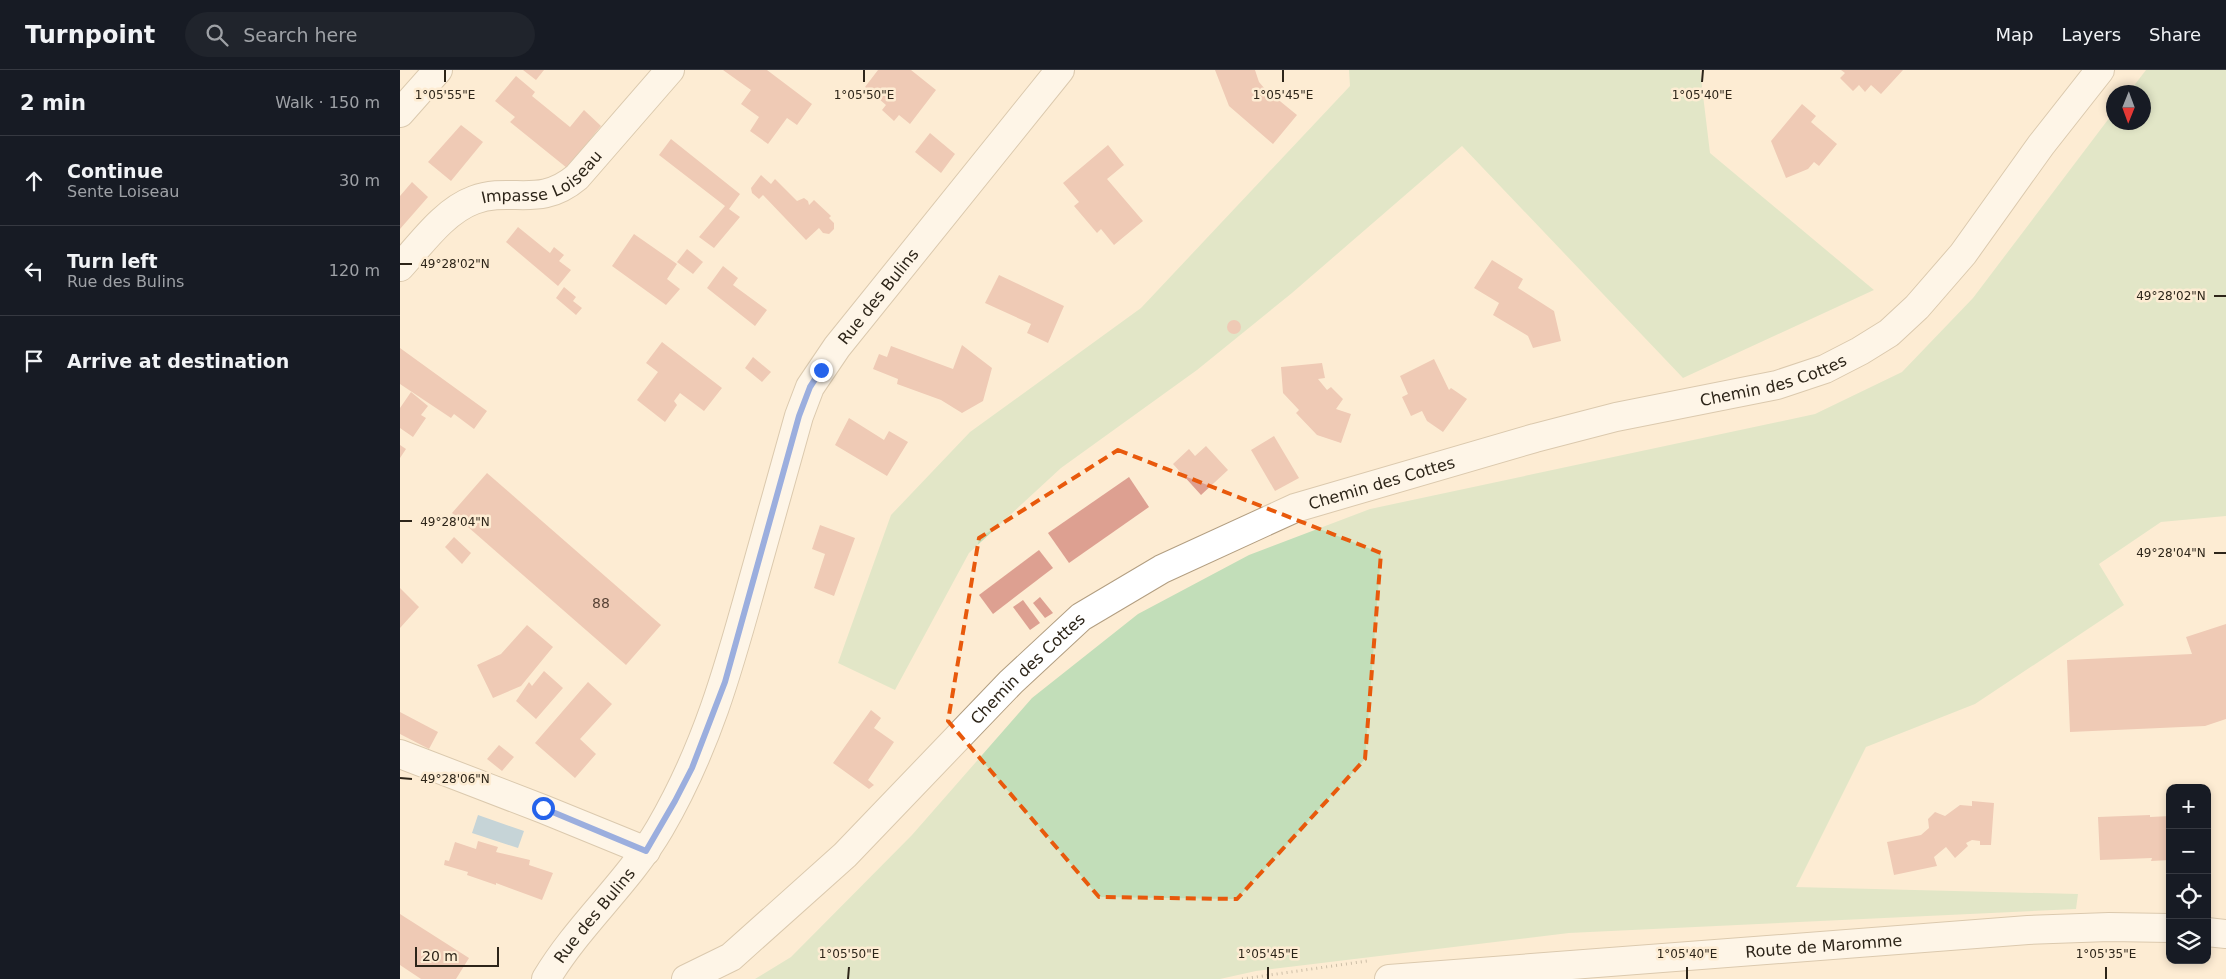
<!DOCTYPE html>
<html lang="en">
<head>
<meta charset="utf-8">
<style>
  body { margin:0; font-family:"DejaVu Sans",sans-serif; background:#20242c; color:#f1f3f6 }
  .controls { position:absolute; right:15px; bottom:15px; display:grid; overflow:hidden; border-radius:10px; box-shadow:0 2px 8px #0003 }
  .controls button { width:45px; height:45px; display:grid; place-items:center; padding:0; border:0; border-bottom:1px solid #363941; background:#171b24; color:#f1f3f6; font:25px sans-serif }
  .compass { position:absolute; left:1706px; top:15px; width:45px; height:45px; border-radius:50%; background:#171b24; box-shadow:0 2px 8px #0003; rotate:181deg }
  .scale { position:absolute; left:15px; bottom:12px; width:84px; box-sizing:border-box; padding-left:5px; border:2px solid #2d2519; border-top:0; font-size:14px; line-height:18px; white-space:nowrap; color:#2d2519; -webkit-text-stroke:4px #fdecd3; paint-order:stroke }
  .stop { position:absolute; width:15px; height:15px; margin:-11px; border:4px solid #2563eb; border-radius:50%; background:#fff }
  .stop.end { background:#2563eb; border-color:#fff; box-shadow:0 1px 5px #0008 }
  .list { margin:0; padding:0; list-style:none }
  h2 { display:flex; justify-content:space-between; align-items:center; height:65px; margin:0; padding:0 20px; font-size:21px }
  h2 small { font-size:16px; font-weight:400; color:#9ea1a6 }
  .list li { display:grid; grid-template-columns:32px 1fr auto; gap:15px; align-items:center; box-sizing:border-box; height:90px; padding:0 20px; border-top:1px solid #363941 }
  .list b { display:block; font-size:19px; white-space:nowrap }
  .list p { margin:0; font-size:16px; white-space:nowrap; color:#9ea1a6 }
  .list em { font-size:16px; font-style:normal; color:#9ea1a6 }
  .icon { flex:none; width:28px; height:28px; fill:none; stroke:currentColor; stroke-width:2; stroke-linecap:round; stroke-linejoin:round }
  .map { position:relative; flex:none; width:1826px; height:909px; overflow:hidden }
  header { display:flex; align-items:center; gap:30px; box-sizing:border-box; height:70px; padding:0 25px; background:#171b24; border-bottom:1px solid #363941 }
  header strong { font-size:24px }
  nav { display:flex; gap:28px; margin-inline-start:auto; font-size:18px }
  .search { width:350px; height:45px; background:#20242c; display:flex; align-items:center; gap:12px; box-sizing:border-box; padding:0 18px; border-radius:28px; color:#9ea1a6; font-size:19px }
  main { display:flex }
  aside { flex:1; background:#171b24 }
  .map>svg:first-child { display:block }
</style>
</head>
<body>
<header>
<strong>Turnpoint</strong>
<div class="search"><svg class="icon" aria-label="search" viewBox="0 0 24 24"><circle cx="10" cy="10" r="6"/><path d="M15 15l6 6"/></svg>Search here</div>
<nav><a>Map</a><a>Layers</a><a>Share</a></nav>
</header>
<main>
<aside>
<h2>2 min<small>Walk · 150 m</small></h2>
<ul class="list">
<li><svg class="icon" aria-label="ahead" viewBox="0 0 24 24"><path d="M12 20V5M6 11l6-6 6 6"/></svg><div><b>Continue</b><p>Sente Loiseau</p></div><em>30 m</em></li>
<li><svg class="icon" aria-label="left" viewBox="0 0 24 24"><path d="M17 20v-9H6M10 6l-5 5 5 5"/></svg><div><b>Turn left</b><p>Rue des Bulins</p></div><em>120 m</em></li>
<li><svg class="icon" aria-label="arrive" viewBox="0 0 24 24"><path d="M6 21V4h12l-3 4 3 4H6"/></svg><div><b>Arrive at destination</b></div></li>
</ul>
</aside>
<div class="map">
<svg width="1826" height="909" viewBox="0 0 1826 909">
  <rect width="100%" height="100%" fill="#fdecd3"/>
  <!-- green -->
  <g fill="#c2deb9">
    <path d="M949,0h351l10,83 164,137 -191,88 -221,-232 -170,147 -95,77 -136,98 -92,85 -74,137 -57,-27 53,-148 79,-83 171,-124 209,-222z"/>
    <path d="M1746,0h80v446l-65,6 -62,42 25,41 -149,99 -109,43 -70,140 282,7 -2,15 -507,24 -313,38 -36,8h-465l36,-22 121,-122 120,-137 106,-84 111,-59 121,-46 445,-95 87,-42 71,-74 140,-185 1,9h30v-30h-15z"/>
  </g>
  <!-- water -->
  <path fill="#83b5db" d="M78,745l46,16 -6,17 -46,-15z"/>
  <!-- building -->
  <g fill="#dda091">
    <path d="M123,0h21l-8,10z"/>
    <path d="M323,0h44l45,34 -15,21 -10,-7 -19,26 -18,-13 9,-14 -18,-13 10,-14z"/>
    <path d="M478,0h33l25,20 -26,34 -11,-9 -5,6 -12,-11 4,-5 -21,-18z"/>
    <path d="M815,0h40l4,12 6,7 32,26 -24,29 -44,-38z"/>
    <path d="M1441,0h62l-22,24 -10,-9 -6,7 -6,-7 -6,6 -13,-13 5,-5z"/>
    <path d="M116,6l19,16 -3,4 38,31 14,-17 17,16 -34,42 -57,-46 5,-5 -20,-16z"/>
    <path d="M1402,34l14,12 -5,6 26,22 -18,22 -5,-4 -6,7 -22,9 -15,-37z"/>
    <path d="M61,55l22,17 -32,39 -23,-19z"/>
    <path d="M530,63l25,21 -14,19 -26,-21z"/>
    <path d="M271,69l69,55 -11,15 11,8 -26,31 -15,-11 26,-31 -66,-51z"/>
    <path d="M708,75l16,20 -17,14 36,42 -29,24 -13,-16 -4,4 -23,-27 5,-4 -16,-19z"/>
    <path d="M361,105l10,9 4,-5 22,22 7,-3 4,3 1,4 5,-5 17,16 -2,2 5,5v6l-5,5 -6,-1 -4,-5 -13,12 -43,-45 -4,4 -7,-6 -1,-5z"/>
    <path d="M12,112l16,15 -28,32v-33z"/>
    <path d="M118,157l32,26 4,-6 10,8 -5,6 12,9 -13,16 -52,-44z"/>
    <path d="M234,164l43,30 -10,15 13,10 -14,16 -54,-39z"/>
    <path d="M287,179l16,13 -10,12 -16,-12z"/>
    <path d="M1092,190l31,19 -5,9 36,23 7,30 -28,7 -5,-12 -35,-21 6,-12 -25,-15z"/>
    <path d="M323,196l15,12 -5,7 34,25 -12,16 -48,-38z"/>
    <path d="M599,205l65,31 -16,37 -21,-10 4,-9 -46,-21z"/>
    <path d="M164,217l12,10 -3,4 9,7 -6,7 -20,-17z"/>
    <circle cx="834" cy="257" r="7"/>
    <path d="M262,272l60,46 -18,23 -24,-18 -6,8 3,4 -12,17 -28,-22 21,-28 -12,-9z"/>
    <path d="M562,275l30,23 -9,33 -21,12 -21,-13 -44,-16 1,-5 -25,-10 6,-15 8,3 4,-11 62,23z"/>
    <path d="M0,278l87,63 -13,18 -20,-15 -3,4 -51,-34z"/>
    <path d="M353,287l18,15 -9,10 -17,-14z"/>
    <path d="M1034,289l15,31 2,-2 16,11 -24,33 -16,-11 -5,-10 -11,5 -9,-19 6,-3 -8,-18z"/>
    <path d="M922,293l3,15 -7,1 9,11 4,-3 12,12 -7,10 15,5 -10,29 -24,-8 -21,-22 3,-3 -16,-17 -2,-26z"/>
    <path d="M11,322l17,14 -7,9 5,3 -13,19 -13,-9v-20z"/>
    <path d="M449,348l35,22 5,-9 19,11 -21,34 -52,-31z"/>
    <path d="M874,366l25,42 -24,13 -24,-41z"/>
    <path d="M0,375l6,4 -6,9z"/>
    <path d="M806,376l22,24 -27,25 -28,-31 16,-15 6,7z"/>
    <path d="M87,403l174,152 -35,40 -174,-152z"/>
    <path d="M729,407l20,30 -80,56 -21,-30z"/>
    <path d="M420,455l35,13 -21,58 -20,-8 11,-34 -13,-5z"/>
    <path d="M54,467l17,16 -9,11 -17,-17z"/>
    <path d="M639,480l14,18 -60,46 -14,-19z"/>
    <path d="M0,518l19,19 -19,21z"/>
    <path d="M640,527l13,16 -8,5 -12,-15z"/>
    <path d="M623,530l17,23 -10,7 -17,-23z"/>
    <path d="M1826,554v95l-21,7 -135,6 -3,-72 125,-6 -6,-17z"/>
    <path d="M127,555l26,22 -32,39 -28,12 -16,-33 24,-11z"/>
    <path d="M144,601l19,17 -27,31 -20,-18 13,-19 3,4z"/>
    <path d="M188,612l24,22 -32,35 16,15 -21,24 -40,-35z"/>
    <path d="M471,640l10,8 -7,10 20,14 -26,38 6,5 -5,4 -36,-26z"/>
    <path d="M0,642l38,20 -9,17 -29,-15z"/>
    <path d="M99,675l15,12 -12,14 -15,-12z"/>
    <path d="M1572,731l22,2 -3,42h-11v-4l-8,-1 -6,3 2,3 -13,12 -9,-11 -12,10 3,9 -43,9 -7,-33 34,-7 8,-7 -1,-9 7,-7 10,4 15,-11 12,1z"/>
    <path d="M1750,745v2l20,-1v44l-19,1 1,-3 -52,2 -2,-43z"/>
    <path d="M78,771l20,6 -2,5 34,8 -1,5 24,8 -11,27 -46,-17v2l-29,-10 1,-3 -24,-7 1,-5 4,1 6,-19 21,7z"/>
    <path d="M0,844l69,44 -13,21h-35l-21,-14z"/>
  </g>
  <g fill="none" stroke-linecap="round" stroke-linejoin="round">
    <!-- minor casing -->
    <g stroke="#b29e81" stroke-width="30">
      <g id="minor">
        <path d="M0,43l38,-43"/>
        <path id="s1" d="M0,197c21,-23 44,-56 74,-67 38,-14 65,9 103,-23l93,-107"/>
        <path d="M0,684l143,55 103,42"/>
        <path d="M1807,862l19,2"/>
        <path id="s2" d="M146,909c32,-54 82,-96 114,-151 46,-79 68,-157 92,-244 16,-56 31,-112 47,-168l11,-29 27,-40 223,-277"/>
        <path id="s3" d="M286,909l45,-22 114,-102 166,-173 70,-65 81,-48 133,-61 240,-70 81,-21 161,-32 48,-16 35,-18 29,-18 28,-26 46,-53 78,-109 59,-75"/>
        <path id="s4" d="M989,909l639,-49 81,-3 61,1"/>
      </g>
    </g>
    <!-- path -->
    <path stroke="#908472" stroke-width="3" stroke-dasharray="1 4" stroke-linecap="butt" d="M842,909l125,-18"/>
    <!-- minor -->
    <use href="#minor" stroke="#fff" stroke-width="28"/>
  </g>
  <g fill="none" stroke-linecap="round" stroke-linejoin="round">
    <!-- route -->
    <path stroke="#2563eb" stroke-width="6" d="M143,738l103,43 29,-50 17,-33 33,-86 74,-266 11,-29 11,-17"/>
  </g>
  <!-- marked area -->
  <path d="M0 0H1826V909H0ZM718,380l263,103 -16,206 -128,140 -138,-2 -151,-176 31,-183z" fill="#fdecd3" fill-opacity=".55" fill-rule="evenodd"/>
  <path fill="none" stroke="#e8590c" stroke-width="4" stroke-dasharray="10 6" stroke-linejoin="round" d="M718,380l263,103 -16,206 -128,140 -138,-2 -151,-176 31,-183z"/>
  <!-- ticks -->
  <path fill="none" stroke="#2d2519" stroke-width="2" d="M45,12v-12M464,12v-12M883,12v-12M1302,12l1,-12M0,194h12M1814,226h12M0,451h12M1814,483h12M0,708l12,1M448,909l1,-12M868,909v-12M1287,909v-12M1706,909v-12"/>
  <g text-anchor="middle" stroke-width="5" stroke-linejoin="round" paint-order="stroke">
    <!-- number labels -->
    <g font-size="14" fill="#594437">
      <text x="201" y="538">88</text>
    </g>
    <!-- street labels -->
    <g font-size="16" fill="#2d2519" stroke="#fdecd3">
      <text dy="6" stroke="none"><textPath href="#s1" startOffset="175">Impasse Loiseau</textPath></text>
      <text dy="6" stroke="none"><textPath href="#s2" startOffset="770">Rue des Bulins</textPath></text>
      <text dy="6" stroke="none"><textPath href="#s3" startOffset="1274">Chemin des Cottes</textPath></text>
      <text dy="6" stroke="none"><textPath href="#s3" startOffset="869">Chemin des Cottes</textPath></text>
      <text dy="6" stroke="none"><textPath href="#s3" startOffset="464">Chemin des Cottes</textPath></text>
      <text dy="6" stroke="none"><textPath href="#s2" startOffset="80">Rue des Bulins</textPath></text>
      <text dy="6" stroke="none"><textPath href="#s4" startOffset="436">Route de Maromme</textPath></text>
    </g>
  </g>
  <g font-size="12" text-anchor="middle" fill="#2d2519" stroke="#fdecd3" stroke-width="5" stroke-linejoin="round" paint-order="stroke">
    <text x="45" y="29">1°05'55"E</text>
    <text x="464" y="29">1°05'50"E</text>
    <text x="883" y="29">1°05'45"E</text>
    <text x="1302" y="29">1°05'40"E</text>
    <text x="55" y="198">49°28'02"N</text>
    <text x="1771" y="230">49°28'02"N</text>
    <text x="55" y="456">49°28'04"N</text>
    <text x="1771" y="487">49°28'04"N</text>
    <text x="55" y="713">49°28'06"N</text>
    <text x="449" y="888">1°05'50"E</text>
    <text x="868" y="888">1°05'45"E</text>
    <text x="1287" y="888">1°05'40"E</text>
    <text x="1706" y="888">1°05'35"E</text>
  </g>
</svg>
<div class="controls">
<button>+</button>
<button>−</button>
<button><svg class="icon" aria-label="locate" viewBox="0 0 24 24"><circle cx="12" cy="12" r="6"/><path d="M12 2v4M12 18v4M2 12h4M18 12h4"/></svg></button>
<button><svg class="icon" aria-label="layers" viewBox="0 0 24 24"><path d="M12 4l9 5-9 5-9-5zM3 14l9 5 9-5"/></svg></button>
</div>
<svg class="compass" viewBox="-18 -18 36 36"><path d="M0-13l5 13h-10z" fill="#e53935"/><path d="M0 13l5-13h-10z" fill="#9ea1a6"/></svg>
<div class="scale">20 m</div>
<div class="stop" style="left:143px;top:738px"></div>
<div class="stop end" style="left:421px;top:300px"></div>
</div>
</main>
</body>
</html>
